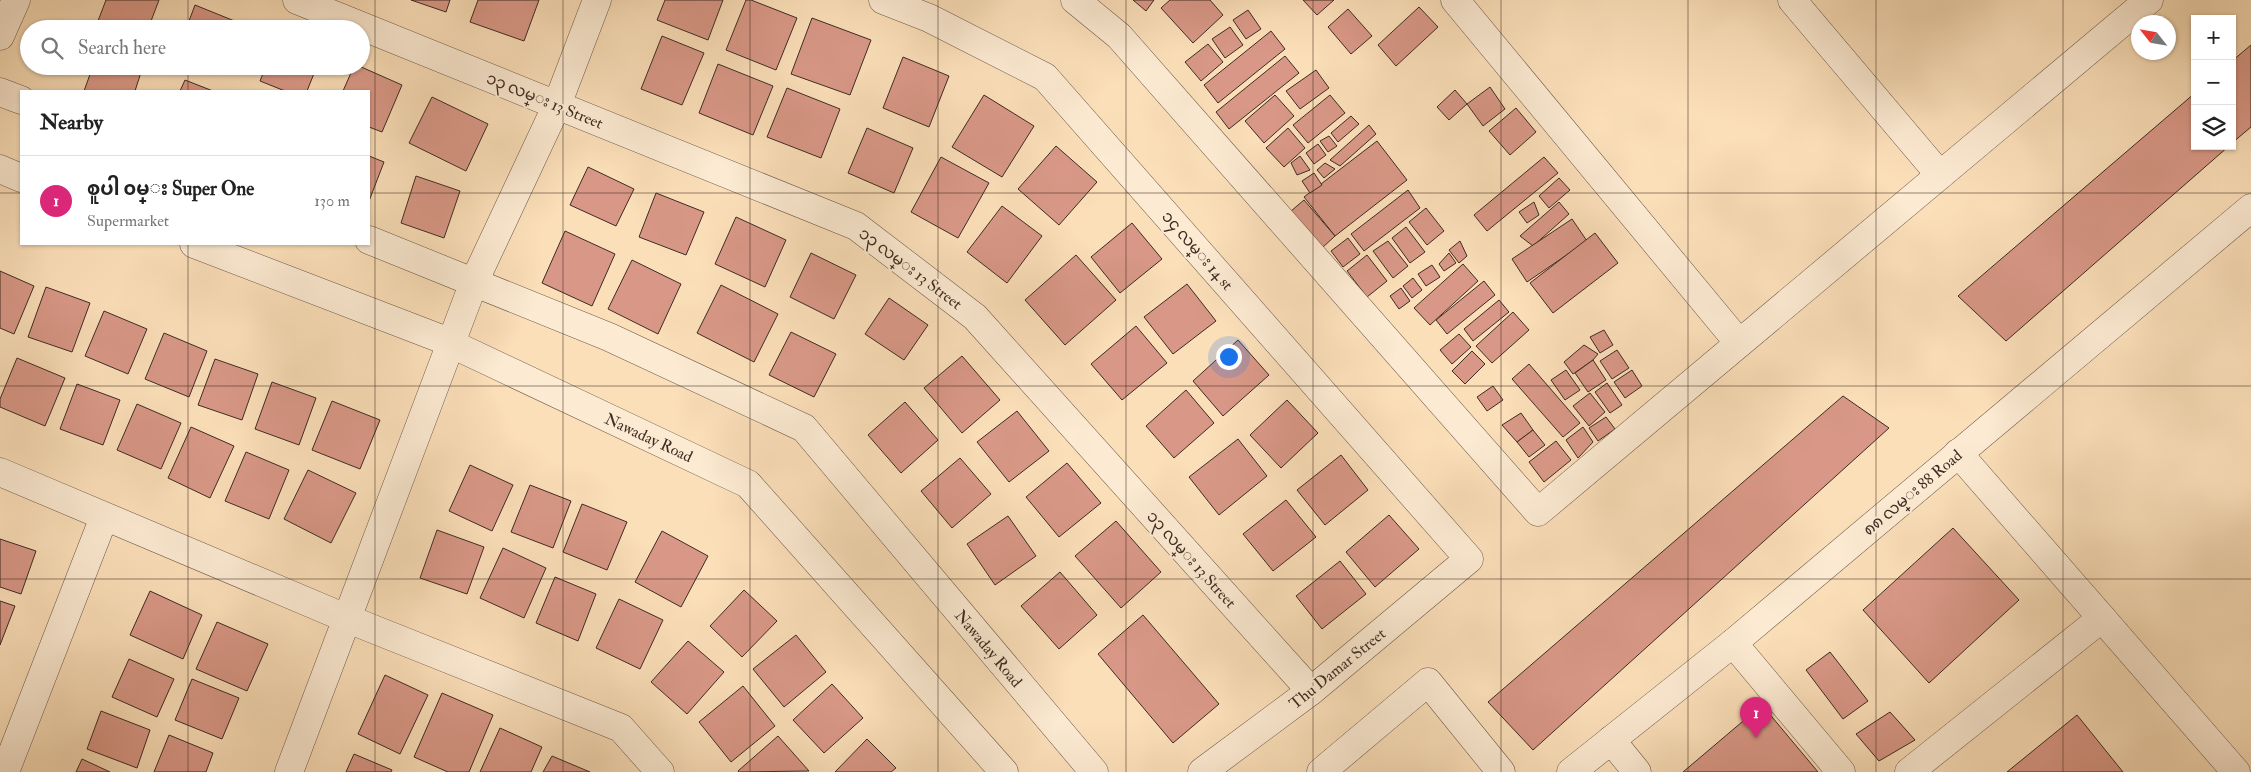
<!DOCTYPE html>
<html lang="en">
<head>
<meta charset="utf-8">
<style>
  body { margin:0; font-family:"IM FELL Double Pica","Noto Sans Myanmar",serif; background:#f2f2f2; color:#222 }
  .controls { position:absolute; right:15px; top:15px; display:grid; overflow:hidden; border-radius:0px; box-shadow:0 1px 4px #0004 }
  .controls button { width:45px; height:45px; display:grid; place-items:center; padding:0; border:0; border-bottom:1px solid #e0e0e0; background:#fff; color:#222; font:25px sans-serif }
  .compass { position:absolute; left:2131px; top:15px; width:45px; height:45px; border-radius:50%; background:#fff; box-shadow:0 1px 4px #0004; rotate:301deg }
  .you { position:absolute; left:1228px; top:356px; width:18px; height:18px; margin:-12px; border:4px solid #fff; border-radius:50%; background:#1a73e8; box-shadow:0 0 0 8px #1a73e833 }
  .badge { display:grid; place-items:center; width:32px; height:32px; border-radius:50%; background:#db2777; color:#fff; font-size:16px; font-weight:700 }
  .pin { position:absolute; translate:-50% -41px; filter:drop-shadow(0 1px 2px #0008) }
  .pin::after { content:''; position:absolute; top:26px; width:18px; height:15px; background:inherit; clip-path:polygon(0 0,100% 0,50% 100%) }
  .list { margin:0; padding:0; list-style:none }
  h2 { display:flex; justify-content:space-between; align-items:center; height:65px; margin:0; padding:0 20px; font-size:21px }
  h2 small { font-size:16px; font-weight:400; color:#767676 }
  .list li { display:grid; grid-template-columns:32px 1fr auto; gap:15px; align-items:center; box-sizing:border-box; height:90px; padding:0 20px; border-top:1px solid #e0e0e0 }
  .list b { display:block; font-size:19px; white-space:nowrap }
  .list p { margin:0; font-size:16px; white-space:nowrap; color:#767676 }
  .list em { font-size:16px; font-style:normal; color:#767676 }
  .icon { flex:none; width:28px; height:28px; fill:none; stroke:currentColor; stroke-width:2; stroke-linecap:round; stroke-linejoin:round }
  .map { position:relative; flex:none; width:2251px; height:772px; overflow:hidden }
  .search { position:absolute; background:#fff; box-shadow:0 1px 4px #0004; left:20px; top:20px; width:350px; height:55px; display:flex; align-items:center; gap:12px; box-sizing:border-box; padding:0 18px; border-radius:28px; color:#767676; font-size:19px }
  .panel { position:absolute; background:#fff; box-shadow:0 1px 4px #0004; left:20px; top:90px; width:350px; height:155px; border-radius:0px }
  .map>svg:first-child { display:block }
</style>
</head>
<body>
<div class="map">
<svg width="2251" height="772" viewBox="0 0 2251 772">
  <rect width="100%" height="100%" fill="#fbdfb9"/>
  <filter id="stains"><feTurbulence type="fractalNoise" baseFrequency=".004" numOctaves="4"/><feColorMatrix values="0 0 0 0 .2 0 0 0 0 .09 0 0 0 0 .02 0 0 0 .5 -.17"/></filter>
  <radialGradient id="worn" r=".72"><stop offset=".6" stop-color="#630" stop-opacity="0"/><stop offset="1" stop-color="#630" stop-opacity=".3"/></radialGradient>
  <!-- building -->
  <g fill="#d99887" stroke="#3e2b22">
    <path d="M106,0h53l-11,29h-32l-18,-8z"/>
    <path d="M411,0h39l-4,12z"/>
    <path d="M478,0h61l-15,41 -54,-19z"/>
    <path d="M665,0h58l-15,40 -51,-20z"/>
    <path d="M746,0h5l46,18 -21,52 -50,-20z"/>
    <path d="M1133,0h21l-8,11z"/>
    <path d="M1170,0h40l13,15 -30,28 -32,-35z"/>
    <path d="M1303,0h31l-17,15z"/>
    <path d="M195,5l42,17 -3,7h-48z"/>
    <path d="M1419,7l19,20 -42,39 -18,-21z"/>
    <path d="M1348,9l24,27 -21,18 -23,-27z"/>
    <path d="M1248,10l13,19 -15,10 -13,-19z"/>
    <path d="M812,18l59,22 -21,55 -59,-21z"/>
    <path d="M1230,27l13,18 -18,13 -13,-19z"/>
    <path d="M1271,31l14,18 -67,54 -14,-18z"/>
    <path d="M662,36l42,17 -22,52 -41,-16z"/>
    <path d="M1208,44l15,18 -22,19 -16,-19z"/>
    <path d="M2251,45v82l-19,16v-82z"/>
    <path d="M1285,56l14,17 -70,56 -13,-17z"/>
    <path d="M903,57l46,19 -20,51 -46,-19z"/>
    <path d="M718,64l55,22 -20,49 -54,-22z"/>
    <path d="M93,66h50l-8,25h-51z"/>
    <path d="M266,66h51l-10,25h-22l-25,-10z"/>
    <path d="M354,66h5l43,19 -20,47 -13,-5v-36h-26z"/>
    <path d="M1316,70l13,18 -29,21 -14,-18z"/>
    <path d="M185,80l28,11h-33z"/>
    <path d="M1490,87l15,22 -22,17 -16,-22z"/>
    <path d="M787,88l53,21 -19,49 -54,-21z"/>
    <path d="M1455,90l12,14 -18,16 -12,-13z"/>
    <path d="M2195,93v53h34l-223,195 -48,-45z"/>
    <path d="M984,95l50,31 -32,51 -50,-30z"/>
    <path d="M1275,95l19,21 -30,27 -19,-22z"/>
    <path d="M1330,95l15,18 -37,30 -15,-18z"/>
    <path d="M432,97l56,27 -22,47 -57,-28z"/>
    <path d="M1516,108l20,24 -26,23 -21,-24z"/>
    <path d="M1351,116l8,8 -21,18 -7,-9z"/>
    <path d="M1369,125l7,9 -36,32 -10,-6z"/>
    <path d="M867,128l46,20 -19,45 -46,-20z"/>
    <path d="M1288,128l17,20 -21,19 -18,-19z"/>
    <path d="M1329,136l8,10 -9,6 -8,-11z"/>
    <path d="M1377,141l30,39 -72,56 -31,-39z"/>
    <path d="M1318,144l8,11 -12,9 -8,-11z"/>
    <path d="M1056,146l41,36 -38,43 -41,-36z"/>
    <path d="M369,156l15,6 -15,39z"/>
    <path d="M1300,156l10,14 -13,5 -6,-12z"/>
    <path d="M941,157l48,26 -31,55 -47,-26z"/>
    <path d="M1544,157l14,16 -71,58 -13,-16z"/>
    <path d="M1325,163l10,6 -11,9 -7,-8z"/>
    <path d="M588,167l46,22 -18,37 -46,-21z"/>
    <path d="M1314,173l8,12 -12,8 -8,-12z"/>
    <path d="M416,176l44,15 -16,47 -43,-15z"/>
    <path d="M1559,178l11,12 -21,18 -10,-12z"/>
    <path d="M1408,190l12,18 -56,43 -13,-17z"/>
    <path d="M656,193l48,19 -18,43 -47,-18z"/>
    <path d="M1304,200l31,36 -13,12 -31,-37z"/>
    <path d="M1534,202l5,13 -12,8 -8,-11z"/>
    <path d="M1559,202l10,12 -36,32 -13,-10z"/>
    <path d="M1002,206l40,30 -35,47 -40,-31z"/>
    <path d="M1426,208l18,23 -17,14 -18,-23z"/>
    <path d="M736,217l50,23 -21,47 -50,-23z"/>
    <path d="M1572,219l15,22 -60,41 -15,-23z"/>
    <path d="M1132,223l30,36 -42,34 -29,-36z"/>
    <path d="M1406,227l19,25 -15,11 -18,-25z"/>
    <path d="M565,231l50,23 -23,52 -50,-23z"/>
    <path d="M1595,233l23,30 -65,50 -23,-30z"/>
    <path d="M1348,238l12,16 -17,13 -12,-16z"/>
    <path d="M1388,241l20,25 -15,12 -20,-27z"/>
    <path d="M1460,241l7,15 -8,7 -10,-13z"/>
    <path d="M811,253l45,22 -22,44 -44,-22z"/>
    <path d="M1449,253l7,10 -12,8 -5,-7z"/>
    <path d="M1076,255l40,45 -51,45 -40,-45z"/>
    <path d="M1367,255l20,26 -20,16 -20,-26z"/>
    <path d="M632,260l49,24 -23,50 -50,-25z"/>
    <path d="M1463,264l15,17 -48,44 -16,-17z"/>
    <path d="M1432,265l8,12 -14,9 -8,-12z"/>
    <path d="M0,271l34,15 -20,48 -14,-6z"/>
    <path d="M1413,278l9,12 -10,8 -9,-12z"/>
    <path d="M1484,281l11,14 -48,39 -11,-14z"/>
    <path d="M1187,284l29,37 -43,33 -29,-37z"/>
    <path d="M721,285l57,29 -24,48 -57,-29z"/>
    <path d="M46,287l44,16 -18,49 -44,-15z"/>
    <path d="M1401,288l9,13 -11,8 -9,-13z"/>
    <path d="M889,298l39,27 -24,35 -39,-26z"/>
    <path d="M1499,300l10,12 -36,29 -9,-12z"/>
    <path d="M104,311l43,18 -19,45 -43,-18z"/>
    <path d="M1513,312l16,18 -37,33 -16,-17z"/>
    <path d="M1136,326l31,37 -45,37 -31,-36z"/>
    <path d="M1604,330l9,15 -13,8 -10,-16z"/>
    <path d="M791,332l45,22 -22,43 -45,-22z"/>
    <path d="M164,333l43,18 -18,46 -44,-18z"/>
    <path d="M1459,334l12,13 -19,17 -12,-14z"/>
    <path d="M1238,340l31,35 -46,41 -30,-35z"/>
    <path d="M1584,345l14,9 -5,6 -20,14 -9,-12z"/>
    <path d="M1617,350l12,18 -17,11 -12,-18z"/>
    <path d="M1472,351l13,13 -20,20 -13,-13z"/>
    <path d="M962,356l38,44 -38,33 -38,-45z"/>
    <path d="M17,358l48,20 -20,48 -45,-19v-8z"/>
    <path d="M215,359l43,15 -16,46 -44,-15z"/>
    <path d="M1593,360l13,20 -18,12 -13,-19z"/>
    <path d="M1529,364l51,59 -17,14 -51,-58z"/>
    <path d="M1566,370l14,20 -15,10 -14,-20z"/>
    <path d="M1632,370l10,16 -17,12 -11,-16z"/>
    <path d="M272,382l44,16 -17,47 -44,-16z"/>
    <path d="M1607,383l15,22 -12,8 -15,-21z"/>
    <path d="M77,384l43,16 -17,45 -43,-16z"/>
    <path d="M1493,386l10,14 -16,11 -10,-14z"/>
    <path d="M1186,390l28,33 -40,35 -28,-32z"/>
    <path d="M1590,393l15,19 -16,14 -16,-20z"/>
    <path d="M1843,396l46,32 -356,322 -45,-48z"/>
    <path d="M1287,400l31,33 -37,35 -31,-33z"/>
    <path d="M332,401l48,19 -20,49 -48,-19z"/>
    <path d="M905,402l33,38 -37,33 -33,-38z"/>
    <path d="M137,404l44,19 -20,46 -44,-19z"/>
    <path d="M1017,411l32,40 -40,31 -32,-40z"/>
    <path d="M1521,413l12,17 -16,12 -15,-17z"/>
    <path d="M1606,417l9,12 -17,12 -9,-13z"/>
    <path d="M191,427l43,19 -24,52 -42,-20z"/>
    <path d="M1583,427l10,15 -15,16 -12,-18z"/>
    <path d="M1533,430l12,15 -16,12 -12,-15z"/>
    <path d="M1238,439l29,37 -48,39 -30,-38z"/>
    <path d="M1556,441l15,19 -27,22 -15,-20z"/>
    <path d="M246,452l43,18 -20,49 -44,-18z"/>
    <path d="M1341,455l27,35 -43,35 -28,-35z"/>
    <path d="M960,458l31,36 -39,34 -31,-37z"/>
    <path d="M1067,463l34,40 -42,34 -33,-40z"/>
    <path d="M470,465l43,20 -21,46 -43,-20z"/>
    <path d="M308,470l48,23 -25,50 -47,-24z"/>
    <path d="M530,485l41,16 -18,47 -42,-16z"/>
    <path d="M1286,500l30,37 -43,34 -30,-37z"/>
    <path d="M582,504l45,18 -20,48 -44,-18z"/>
    <path d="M1389,515l30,34 -44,38 -29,-35z"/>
    <path d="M1008,516l28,40 -41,29 -28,-41z"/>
    <path d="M1116,521l45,51 -40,36 -46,-52z"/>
    <path d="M1953,528l66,72 -90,83 -66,-73z"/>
    <path d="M437,530l47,17 -17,47 -47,-16z"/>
    <path d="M662,531l46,25 -27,51 -46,-25z"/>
    <path d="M0,539l36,12 -15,43 -21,-7z"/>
    <path d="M503,548l43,20 -22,50 -44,-20z"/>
    <path d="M1340,561l26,33 -44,35 -26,-33z"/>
    <path d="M1060,572l37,43 -38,34 -38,-43z"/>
    <path d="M555,577l41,17 -18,47 -42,-18z"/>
    <path d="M744,590l33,31 -35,36 -32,-31z"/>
    <path d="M150,591l52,24 -19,44 -53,-24z"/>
    <path d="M619,599l44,21 -23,49 -44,-21z"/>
    <path d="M0,601l15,5 -15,39z"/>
    <path d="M1143,615l76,89 -46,39 -75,-89z"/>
    <path d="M217,622l51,22 -21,47 -51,-22z"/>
    <path d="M796,635l30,37 -42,35 -31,-38z"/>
    <path d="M688,641l36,31 -37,42 -36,-32z"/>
    <path d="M1830,652l38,49 -25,18 -37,-49z"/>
    <path d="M129,659l45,20 -17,38 -45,-20z"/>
    <path d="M385,675l43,20 -28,59 -42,-20z"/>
    <path d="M192,679l47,19 -17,41 -47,-19z"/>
    <path d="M832,684l31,34 -39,35 -31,-33z"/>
    <path d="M743,686l32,40 -44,36 -32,-40z"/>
    <path d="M442,693l51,22 -24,57h-21l-34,-15z"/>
    <path d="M1762,705l56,67h-135z"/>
    <path d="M101,711l49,19 -13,38 -50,-19z"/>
    <path d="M1890,712l25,28 -36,21 -23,-27z"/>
    <path d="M2077,715l46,57h-116z"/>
    <path d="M500,728l42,19 -11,25h-51z"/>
    <path d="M169,735l44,18 -7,19h-52z"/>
    <path d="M778,736l31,35 -70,1 -1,-1z"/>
    <path d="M867,739l29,29 -5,4h-56z"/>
    <path d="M354,754l38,16 -1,2h-45z"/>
    <path d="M552,756l38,16h-47z"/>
    <path d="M82,759l28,13h-34z"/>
  </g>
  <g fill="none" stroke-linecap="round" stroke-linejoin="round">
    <!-- minor casing -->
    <g stroke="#6d5848" stroke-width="29">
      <g id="minor">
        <path d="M297,0l559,226 119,91 336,374"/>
        <path d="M883,0l46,18 116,59 424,482 -158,132 -109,81"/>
        <path d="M1075,0l44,36 419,476 611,-512"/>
        <path d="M1455,0l284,343"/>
        <path d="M1792,0l148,175"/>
        <path d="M0,36l16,-36"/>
        <path d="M0,92l21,8"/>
        <path d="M0,169l21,9"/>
        <path d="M369,240l240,97 195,91 290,344"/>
        <path d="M194,244l245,94 309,146 256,288"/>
        <path d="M1958,453l278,319"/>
        <path d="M0,472l348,147 273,109 39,44"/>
        <path d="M1733,643l108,129"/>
        <path d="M1611,740l26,32"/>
        <path d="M5,772l99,-255"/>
        <path d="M289,772l185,-490 83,-177 40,-105"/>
        <path d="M1321,772l107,-90 73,90"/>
        <path d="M1571,772l162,-129 518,-435"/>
        <path d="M1909,772l193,-154"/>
      </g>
    </g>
    <!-- minor -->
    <use href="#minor" stroke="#fcead2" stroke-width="28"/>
  </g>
  <!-- grid -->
  <path fill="none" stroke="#3e2b22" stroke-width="1" stroke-opacity="0.55" d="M188,0v29M375,0v772M563,0v772M750,0v772M938,0v772M1126,0v772M1313,0v772M1501,0v772M1688,0v772M1876,0v772M2063,0v772M188,66v25M0,193h21M369,193h1882M188,244v528M0,386h2251M0,579h2251"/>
  <g text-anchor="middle" stroke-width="4" stroke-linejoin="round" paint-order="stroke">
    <!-- street labels -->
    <g font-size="16" fill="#3e2b22" stroke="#fcead2">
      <text transform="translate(545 100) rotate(22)" y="6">၁၃ လမ္း 13 Street</text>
      <text transform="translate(1198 250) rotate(49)" y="6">၁၄ လမ္း 14 st</text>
      <text transform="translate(911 268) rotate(37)" y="6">၁၃ လမ္း 13 Street</text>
      <text transform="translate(649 437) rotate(25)" y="6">Nawaday Road</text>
      <text transform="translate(1912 492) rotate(-40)" y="6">၈၈ လမ္း 88 Road</text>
      <text transform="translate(1192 559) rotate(48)" y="6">၁၃ လမ္း 13 Street</text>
      <text transform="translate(989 648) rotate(50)" y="6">Nawaday Road</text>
      <text transform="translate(1337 668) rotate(-39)" y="6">Thu Damar Street</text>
    </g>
  </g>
  <rect width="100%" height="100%" filter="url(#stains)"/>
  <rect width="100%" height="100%" fill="url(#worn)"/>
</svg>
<div class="controls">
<button>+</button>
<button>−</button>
<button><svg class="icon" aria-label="layers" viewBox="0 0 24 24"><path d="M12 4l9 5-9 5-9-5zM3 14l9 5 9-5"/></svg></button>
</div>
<svg class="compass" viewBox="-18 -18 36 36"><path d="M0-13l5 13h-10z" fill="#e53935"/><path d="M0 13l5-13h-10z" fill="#767676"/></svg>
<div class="you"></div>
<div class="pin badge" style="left:1756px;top:738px">1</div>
<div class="search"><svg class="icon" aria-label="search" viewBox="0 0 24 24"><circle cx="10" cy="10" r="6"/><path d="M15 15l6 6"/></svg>Search here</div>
<section class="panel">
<h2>Nearby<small></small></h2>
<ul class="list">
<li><span class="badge">1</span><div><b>စူပါ ၀မ္း Super One</b><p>Supermarket</p></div><em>130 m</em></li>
</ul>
</section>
</div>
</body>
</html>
